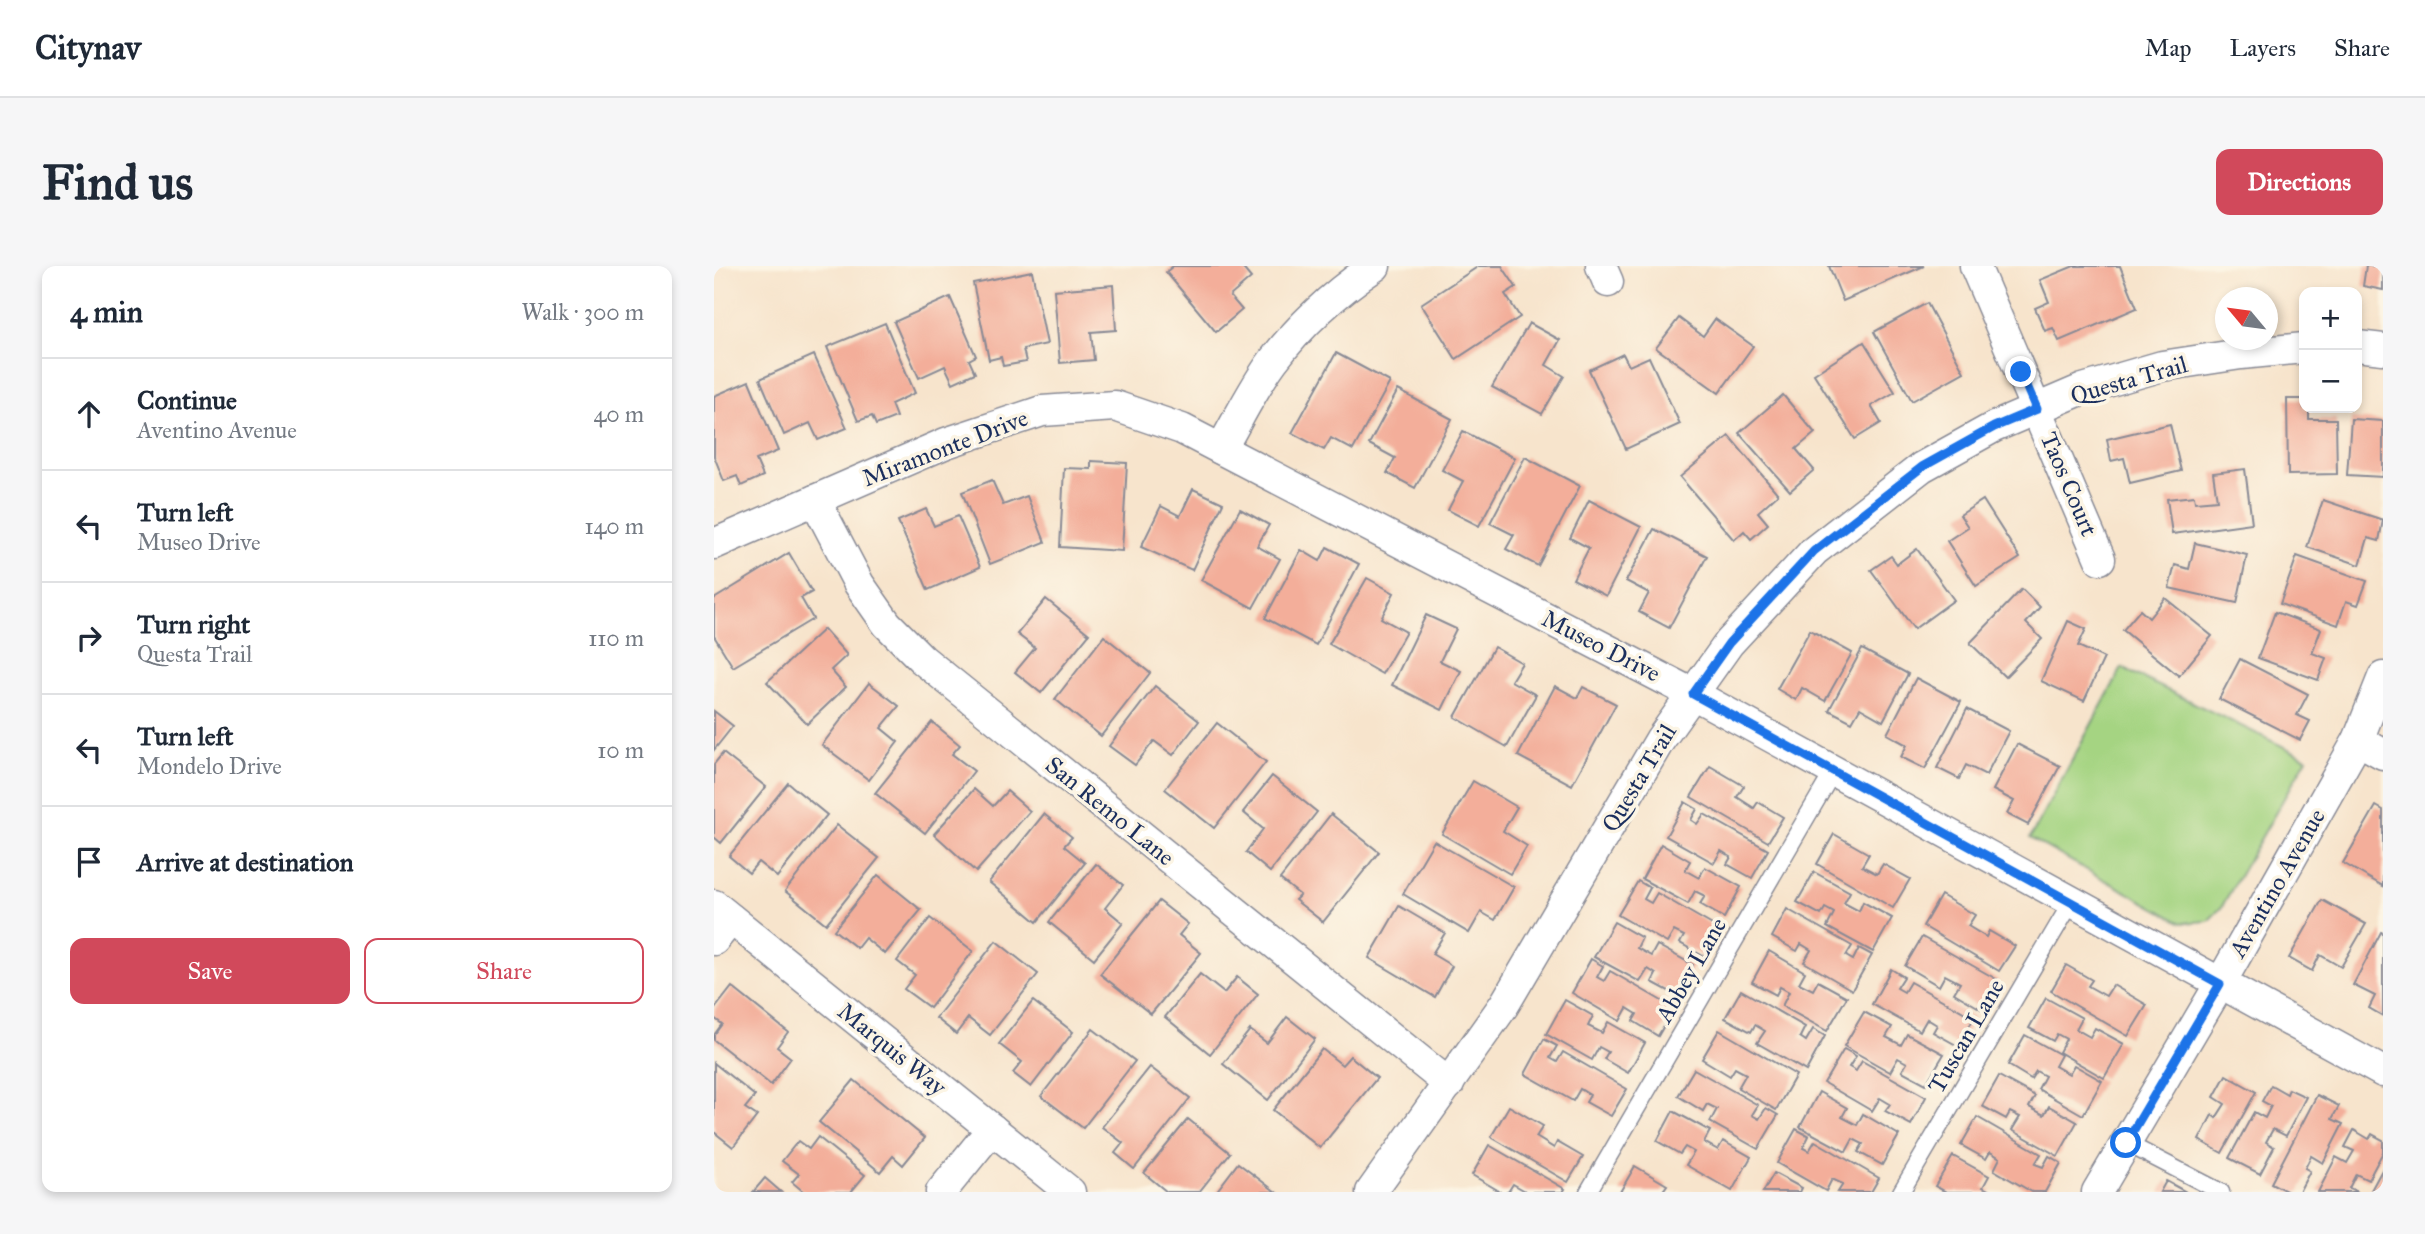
<!DOCTYPE html>
<html lang="en">
<head>
<meta charset="utf-8">
<style>
  body { margin:0; font-family:"IM FELL Great Primer",serif; background:#f6f6f7; color:#1f2937 }
  .controls { position:absolute; right:21px; top:21px; display:grid; overflow:hidden; border-radius:14px; box-shadow:0 4px 10px #0003 }
  .controls button { width:63px; height:63px; display:grid; place-items:center; padding:0; border:0; border-bottom:2px solid #e0e1e3; background:#fff; color:#1f2937; font:35px sans-serif }
  .compass { position:absolute; left:1501px; top:21px; width:63px; height:63px; border-radius:50%; background:#fff; box-shadow:0 4px 10px #0003; rotate:299deg }
  .stop { position:absolute; width:21px; height:21px; margin:-16px; border:5px solid #1a73e8; border-radius:50%; background:#fff }
  .stop.end { background:#1a73e8; border-color:#fff; box-shadow:0 2px 7px #0008 }
  .list { margin:0; padding:0; list-style:none }
  h2 { display:flex; justify-content:space-between; align-items:center; height:91px; margin:0; padding:0 28px; font-size:30px }
  h2 small { font-size:23px; font-weight:400; color:#747a83 }
  .list li { display:grid; grid-template-columns:46px 1fr auto; gap:21px; align-items:center; box-sizing:border-box; height:112px; padding:0 28px; border-top:2px solid #e0e1e3 }
  .list b { display:block; font-size:26px; white-space:nowrap }
  .list p { margin:0; font-size:23px; white-space:nowrap; color:#747a83 }
  .list em { font-size:23px; font-style:normal; color:#747a83 }
  .actions { display:flex; gap:14px; padding:21px 28px }
  .actions a { flex:1; padding:16px 0; border:2px solid #d1495b; border-radius:14px; text-align:center; font-size:24px; color:#d1495b }
  .actions .main { background:#d1495b; color:#fff }
  .icon { flex:none; width:38px; height:38px; fill:none; stroke:currentColor; stroke-width:2; stroke-linecap:round; stroke-linejoin:round }
  .map { position:relative; flex:none; width:1669px; height:926px; overflow:hidden; border-radius:14px }
  header { display:flex; align-items:center; gap:42px; box-sizing:border-box; height:98px; padding:0 35px; background:#fff; border-bottom:2px solid #e0e1e3 }
  header strong { font-size:33px }
  nav { display:flex; gap:38px; margin-inline-start:auto; font-size:24px }
  .intro { display:flex; align-items:center; justify-content:space-between; box-sizing:border-box; height:168px; padding:0 42px }
  h1 { margin:0; font-size:49px }
  .button { padding:18px 32px; border-radius:14px; background:#d1495b; color:#fff; font-size:24px; font-weight:700 }
  main { display:flex; gap:42px; padding:0 42px }
  aside { flex:1; background:#fff; border-radius:14px; box-shadow:0 4px 10px #0003 }
  .map>svg:first-child { display:block }
</style>
</head>
<body>
<header>
<strong>Citynav</strong>
<nav><a>Map</a><a>Layers</a><a>Share</a></nav>
</header>
<div class="intro"><h1>Find us</h1><a class="button">Directions</a></div>
<main>
<aside>
<h2>4 min<small>Walk · 300 m</small></h2>
<ul class="list">
<li><svg class="icon" aria-label="ahead" viewBox="0 0 24 24"><path d="M12 20V5M6 11l6-6 6 6"/></svg><div><b>Continue</b><p>Aventino Avenue</p></div><em>40 m</em></li>
<li><svg class="icon" aria-label="left" viewBox="0 0 24 24"><path d="M17 20v-9H6M10 6l-5 5 5 5"/></svg><div><b>Turn left</b><p>Museo Drive</p></div><em>140 m</em></li>
<li><svg class="icon" aria-label="right" viewBox="0 0 24 24"><path d="M7 20v-9h11M14 6l5 5-5 5"/></svg><div><b>Turn right</b><p>Questa Trail</p></div><em>110 m</em></li>
<li><svg class="icon" aria-label="left" viewBox="0 0 24 24"><path d="M17 20v-9H6M10 6l-5 5 5 5"/></svg><div><b>Turn left</b><p>Mondelo Drive</p></div><em>10 m</em></li>
<li><svg class="icon" aria-label="arrive" viewBox="0 0 24 24"><path d="M6 21V4h12l-3 4 3 4H6"/></svg><div><b>Arrive at destination</b></div></li>
</ul>
<div class="actions"><a class="main">Save</a><a>Share</a></div>
</aside>
<div class="map">
<svg width="1669" height="926" viewBox="0 0 1669 926">
  <rect width="100%" height="100%" fill="#fcf5e5"/>
  <filter id="ink" filterUnits="userSpaceOnUse"><feTurbulence type="fractalNoise" baseFrequency=".0143" numOctaves="2"/><feDisplacementMap in="SourceGraphic" scale="14" xChannelSelector="R" yChannelSelector="G"/><feConvolveMatrix kernelMatrix="1 2 1 2 8 2 1 2 1" color-interpolation-filters="sRGB"/></filter>
  <filter id="wash" filterUnits="userSpaceOnUse"><feTurbulence type="fractalNoise" baseFrequency=".00686" numOctaves="4" result="noise"/><feDisplacementMap in="SourceGraphic" scale="28" xChannelSelector="R" yChannelSelector="G"/><feGaussianBlur stdDeviation="1.57" result="paint"/><feColorMatrix in="noise" values="0 0 0 0 0 0 0 0 0 0 0 0 0 0 0 0 0 1.4 0 .05"/><feComposite in="paint" operator="in"/></filter>
  <g filter="url(#wash)">
    <rect width="100%" height="100%" fill="#f7e4cc"/>
    <!-- green -->
    <path fill="#a5d482" stroke="#608270" stroke-width="2" d="M1408,402l185,90 -86,150 -13,13 -26,2 -152,-85z"/>
    <g id="blocks">
      <!-- building -->
      <g fill="#f3ae9a">
        <path d="M459,0h68l10,12 -21,18 12,14 -26,22 -50,-60z"/>
        <path d="M765,0h23l14,21 -11,7 15,23 -64,42 -35,-55z"/>
        <path d="M1115,0h95l-81,35z"/>
        <path d="M1360,0h46l17,42 -78,33 -6,-13 -8,3 -10,-23 14,-6 -9,-22z"/>
        <path d="M1652,0h17v24l-20,-4z"/>
        <path d="M318,5l15,73 -24,5 3,13 -23,4 -2,-9 -12,3 -16,-77z"/>
        <path d="M399,19l3,45 -25,2 3,28 -34,3 -6,-73z"/>
        <path d="M236,31l26,59 -7,4 6,13 -22,10 -8,-17 -26,12 -25,-56z"/>
        <path d="M1213,37l37,69 -52,29 -38,-69z"/>
        <path d="M965,52l24,18 12,-17 38,27 -34,47 -63,-45z"/>
        <path d="M171,57l30,70 -24,11 5,13 -20,8 -4,-9 -14,5 -31,-74z"/>
        <path d="M815,57l31,17 -14,25 18,11 -22,38 -50,-27z"/>
        <path d="M1150,76l31,50 -24,14 10,17 -26,16 -41,-65z"/>
        <path d="M622,87l54,29 -37,68 -22,-12 -7,12 -32,-17z"/>
        <path d="M909,88l6,12 20,-9 31,67 -54,25 -37,-79z"/>
        <path d="M100,89l33,73 -29,12 -8,-17 -26,12 -24,-56z"/>
        <path d="M35,115l29,70 -22,9 7,16 -22,10 -4,-10 -13,5 -10,-25v-60z"/>
        <path d="M684,124l54,29 -37,69 -28,-15 8,-15 -26,-14z"/>
        <path d="M1069,129l32,38 -19,16 18,21 -24,21 -51,-58z"/>
        <path d="M1573,133h17v9h5v11h27l1,55 -49,1z"/>
        <path d="M1637,153l32,2v56l-36,-2z"/>
        <path d="M1456,158l11,47 -51,12 -6,-25 -13,3 -4,-22z"/>
        <path d="M749,165l52,27 -36,68 -31,-16 15,-29 -21,-11z"/>
        <path d="M1015,170l49,58 -20,18 10,12 -17,15 -7,-8 -10,9 -54,-63z"/>
        <path d="M811,191l55,29 -42,80 -32,-17 8,-14 -24,-12z"/>
        <path d="M377,195l36,2 -5,88 -62,-4 4,-79 27,1z"/>
        <path d="M1531,203l7,54 -80,11 -5,-35 27,-3 1,6 22,-2 -4,-27z"/>
        <path d="M278,214l11,25 24,-9 18,46 -55,22 -28,-72z"/>
        <path d="M479,223l30,14 -31,67 -51,-23 20,-41 19,10z"/>
        <path d="M875,234l52,27 -35,69 -33,-17 16,-31 -19,-10z"/>
        <path d="M1269,234l37,58 -44,28 -29,-45 21,-14 -8,-12z"/>
        <path d="M1609,234l60,20 -4,21 -11,-3 -8,27 -53,-18z"/>
        <path d="M212,243l8,17 24,-10 22,51 -52,23 -30,-69z"/>
        <path d="M526,243l29,16 -12,21 23,13 -27,49 -52,-28z"/>
        <path d="M940,263l53,27 -38,72 -30,-16 10,-19 -23,-12z"/>
        <path d="M1481,277l52,12 -10,48 -68,-15 6,-23 14,4z"/>
        <path d="M613,281l32,17 -43,81 -51,-27 36,-68 19,11z"/>
        <path d="M1203,283l37,51 -40,29 -43,-59 20,-14 6,8z"/>
        <path d="M75,287l23,39 -11,6 12,21 -80,48 -19,-31v-37z"/>
        <path d="M1583,290l70,25 -9,24 -12,-4 -8,24 -58,-21z"/>
        <path d="M653,312l27,15 -13,25 25,14 -24,42 -53,-30z"/>
        <path d="M1308,323l18,18 -14,16 16,16 -37,38 -35,-34z"/>
        <path d="M1451,332l47,38 -33,40 -56,-46 17,-20 9,8z"/>
        <path d="M332,333l43,35 -48,59 -26,-21 20,-24 -18,-14z"/>
        <path d="M1561,346l46,17 -9,24 14,5 -8,22 -60,-22z"/>
        <path d="M712,349l30,14 -16,32 21,10 -19,39 -50,-25z"/>
        <path d="M1354,355l18,8 -8,17 26,12 -20,43 -43,-20z"/>
        <path d="M110,363l23,26 -16,15 15,17 -39,37 -40,-42z"/>
        <path d="M1096,364l42,23 -27,48 -23,-13 -6,12 -19,-11z"/>
        <path d="M390,370l46,37 -49,63 -46,-37z"/>
        <path d="M780,381l28,16 -11,18 25,14 -29,52 -52,-30z"/>
        <path d="M1148,383l46,25 -25,47 -23,-13 -8,14 -23,-12z"/>
        <path d="M1526,393l68,35 -11,21 13,6 -10,19 -81,-41z"/>
        <path d="M1202,412l45,24 -36,67 -24,-12 6,-12 -20,-11z"/>
        <path d="M155,417l30,23 -18,22 17,14 -29,38 -47,-35z"/>
        <path d="M441,420l44,35 -26,34 -19,-14 -19,24 -26,-19z"/>
        <path d="M841,420l22,12 6,-11 33,17 -44,81 -54,-29z"/>
        <path d="M1253,443l42,22 -23,44 -20,-10 -7,14 -22,-11z"/>
        <path d="M0,445l19,15 -19,24z"/>
        <path d="M218,456l28,23 -8,9 22,17 -49,62 -50,-40z"/>
        <path d="M503,457l49,39 -52,66 -49,-39z"/>
        <path d="M1303,478l43,22 -32,59 -21,-11 7,-13 -21,-11z"/>
        <path d="M9,487l43,34 -45,56 -7,-6v-73z"/>
        <path d="M996,500l34,20 -7,11 17,11 4,-6 25,15 -15,25 -77,-45z"/>
        <path d="M558,510l45,36 -47,60 -24,-20 17,-23 -20,-17z"/>
        <path d="M759,515l44,26 -14,24 24,15 -17,28 -68,-40z"/>
        <path d="M74,517l39,32 -50,62 -19,-15 -9,11 -20,-17z"/>
        <path d="M260,523l19,17 14,-15 23,20 -54,61 -42,-38z"/>
        <path d="M971,536l12,7 -6,11 6,4 7,-10 64,36 -16,28 -25,-14 4,-7 -10,-6 -7,12 -48,-27z"/>
        <path d="M1662,540l7,4v76l-40,-23z"/>
        <path d="M330,548l28,23 -8,9 21,17 -48,59 -48,-40z"/>
        <path d="M617,548l48,38 -56,70 -28,-22 5,-5 -20,-16z"/>
        <path d="M123,559l42,33 -53,66 -41,-33z"/>
        <path d="M1120,568l35,20 -7,12 15,8 6,-10 27,15 -17,29 -76,-44z"/>
        <path d="M720,575l80,46 -19,33 -14,-8 -12,21 -66,-39z"/>
        <path d="M947,578l29,17 -5,9 14,8 6,-11 36,20 -17,31 -24,-14 5,-8 -10,-5 -7,13 -46,-25z"/>
        <path d="M382,598l27,21 -18,23 18,15 -29,36 -45,-37z"/>
        <path d="M1100,606l36,20 -6,11 15,8 4,-9 29,16 -19,34 -46,-25 7,-14 -9,-5 -4,7 -24,-13z"/>
        <path d="M164,609l43,35 -36,44 -20,-16 -8,10 -23,-18z"/>
        <path d="M924,615l12,7 -6,11 7,4 6,-10 64,37 -16,27 -25,-14 4,-7 -10,-5 -7,12 -49,-28z"/>
        <path d="M1227,629l34,20 -7,11 18,11 3,-6 26,15 -16,25 -76,-45z"/>
        <path d="M1608,634l44,24 -25,43 -21,-12 -8,16 -23,-13z"/>
        <path d="M445,635l29,23 -9,11 22,18 -50,61 -51,-40z"/>
        <path d="M685,640l46,27 -13,21 20,12 -17,31 -66,-39z"/>
        <path d="M1073,643l65,37 -6,10 7,4 6,-12 13,7 -20,35 -48,-28 7,-12 -10,-6 -4,7 -25,-14z"/>
        <path d="M216,652l43,33 -43,57 -26,-19 11,-14 -18,-14z"/>
        <path d="M900,656l28,16 -5,10 14,8 6,-11 36,20 -17,30 -24,-13 4,-8 -8,-5 -8,13 -46,-25z"/>
        <path d="M1667,666l2,1v83l-14,-8 6,-12 -22,-11z"/>
        <path d="M1208,671l76,43 -17,29 -27,-16 6,-10 -15,-8 -6,11 -34,-20z"/>
        <path d="M282,675l42,33 -48,61 -22,-17 -12,16 -20,-16z"/>
        <path d="M1055,685l36,21 -6,11 14,7 5,-9 29,16 -20,34 -45,-25 7,-14 -9,-5 -4,8 -24,-13z"/>
        <path d="M877,693l12,7 -6,11 7,4 6,-10 64,37 -16,28 -25,-15 4,-7 -10,-6 -7,13 -48,-28z"/>
        <path d="M1352,699l26,15 -4,6 18,10 7,-11 34,20 -19,31 -77,-45z"/>
        <path d="M1177,703l13,8 -7,11 7,4 6,-10 64,36 -16,28 -25,-14 4,-7 -10,-6 -7,12 -48,-27z"/>
        <path d="M486,708l24,19 13,-16 21,17 -48,60 -45,-37z"/>
        <path d="M18,721l56,45 -11,15 14,11 -20,27 -57,-45v-5l8,-11 -8,-6v-8z"/>
        <path d="M1027,724l64,37 -5,10 6,4 7,-12 12,7 -19,35 -49,-28 8,-12 -10,-6 -4,7 -26,-14z"/>
        <path d="M1332,732l36,20 -6,11 14,8 5,-9 29,16 -20,34 -45,-26 7,-13 -9,-5 -4,7 -24,-13z"/>
        <path d="M851,734l28,16 -5,10 14,7 6,-11 37,21 -17,30 -24,-14 4,-7 -9,-5 -7,13 -46,-26z"/>
        <path d="M319,735l40,31 -42,55 -18,-14 9,-11 -23,-18z"/>
        <path d="M1150,746l28,15 -6,10 15,8 6,-11 37,20 -18,30 -24,-13 5,-8 -9,-5 -8,14 -46,-26z"/>
        <path d="M573,751l28,22 -47,61 -45,-36 27,-34 17,13z"/>
        <path d="M379,763l42,32 -52,67 -42,-32z"/>
        <path d="M1005,764l77,45 -20,35 -38,-22 8,-14 -11,-6 -5,8 -28,-17z"/>
        <path d="M1311,769l36,20 -6,11 14,8 5,-9 28,16 -19,34 -45,-26 7,-13 -9,-5 -5,8 -23,-14z"/>
        <path d="M830,773l13,7 -7,12 7,4 6,-10 64,37 -16,27 -25,-14 4,-7 -10,-6 -7,12 -48,-27z"/>
        <path d="M608,783l20,16 8,-9 27,22 -57,70 -47,-38z"/>
        <path d="M1130,783l12,7 -7,11 7,4 6,-10 64,36 -15,28 -26,-14 5,-7 -10,-6 -8,13 -48,-28z"/>
        <path d="M0,797l41,33 -10,12 12,8 -24,31 -19,-15z"/>
        <path d="M436,801l40,31 -56,71 -19,-16 8,-10 -21,-16z"/>
        <path d="M980,803l64,36 -6,10 7,4 7,-11 12,7 -20,34 -48,-27 7,-13 -10,-5 -4,7 -25,-15z"/>
        <path d="M1512,809l30,17 -34,61 -23,-13 13,-25 4,3 9,-14 -11,-7z"/>
        <path d="M1285,810l36,20 -6,11 15,8 5,-9 28,16 -19,34 -46,-26 8,-13 -10,-5 -4,7 -24,-13z"/>
        <path d="M140,814l71,58 -22,27 -10,-9 -13,16 -61,-50z"/>
        <path d="M1557,819l16,9 2,-5 17,8 -20,39 -13,-7 -7,13 8,5 -14,27 -31,-16 25,-46 11,6 6,-12 -9,-5z"/>
        <path d="M1105,826l28,16 -5,9 15,8 6,-11 36,21 -17,30 -24,-13 5,-8 -10,-5 -7,13 -46,-25z"/>
        <path d="M1603,829l22,11 -7,13 11,5 -20,39 -12,-7 -6,12 5,3 -11,21h-11l-17,-9z"/>
        <path d="M795,840l34,20 -7,11 18,11 3,-6 26,15 -15,25 -77,-45z"/>
        <path d="M959,845l37,20 -6,11 14,8 5,-9 28,16 -19,34 -46,-26 8,-13 -9,-5 -5,7 -23,-13z"/>
        <path d="M1263,851l64,37 -6,10 8,3 6,-11 12,7 -16,29h-13l-38,-22 6,-12 -10,-6 -4,7 -25,-14z"/>
        <path d="M474,853l42,34 -31,39h-32l-23,-19z"/>
        <path d="M1082,863l13,7 -6,12 6,3 6,-10 64,37 -8,14h-33l5,-8 -11,-5 -6,12 -49,-28z"/>
        <path d="M1640,864l15,9 3,-5 11,6v12l-15,28 -12,-6 -7,14 9,4h-40l18,-35 11,6 7,-12 -9,-4z"/>
        <path d="M104,871l47,38 -14,17h-47l-12,-10 7,-8 -17,-13 16,-20 11,8z"/>
        <path d="M775,879l76,44 -2,3h-36l-14,-8 -5,8h-7l-29,-17z"/>
        <path d="M1239,890l36,20 -6,11 9,5h-46l-11,-6z"/>
        <path d="M524,897l38,29h-60z"/>
        <path d="M921,900l32,19 -5,7h-42z"/>
        <path d="M1669,902v24h-13z"/>
        <path d="M1060,907l28,15 -2,4h-37z"/>
        <path d="M51,912l16,14h-28z"/>
        <path d="M1452,915l20,11h-26z"/>
      </g>
    </g>
  </g>
  <g filter="url(#ink)">
    <use href="#blocks" fill-opacity="0" stroke="#898a95" stroke-width="2"/>
    <g fill="none" stroke-linecap="round" stroke-linejoin="round">
      <!-- service casing -->
      <g stroke="#898a95" stroke-width="19">
        <g id="service">
          <path d="M1412,877l95,49"/>
          <path d="M874,926l245,-420"/>
          <path d="M1187,926l170,-289"/>
        </g>
      </g>
      <!-- minor casing -->
      <g stroke="#898a95" stroke-width="33">
        <g id="minor">
          <path d="M887,0l7,16"/>
          <path d="M1261,0l125,293"/>
          <path d="M1643,80l26,3"/>
          <path d="M507,183c17,-29 32,-61 52,-88 28,-37 63,-69 102,-95"/>
          <path d="M101,234l44,84 28,40 35,35 527,425"/>
          <path d="M0,278l232,-101 96,-32 73,-5 67,23 511,265 690,378"/>
          <path d="M1644,474l25,14"/>
          <path d="M0,639l356,287"/>
          <path d="M0,674l17,-21"/>
          <path d="M227,926l51,-63"/>
          <path d="M657,926l133,-187 156,-265 69,-97 85,-92 108,-84 72,-40 89,-38 79,-23 79,-12 63,-6"/>
          <path d="M1383,926l123,-208 138,-244 25,-63"/>
        </g>
      </g>
      <!-- service -->
      <use href="#service" stroke="#fff" stroke-width="16"/>
      <!-- minor -->
      <use href="#minor" stroke="#fff" stroke-width="30"/>
    </g>
  </g>
  <g fill="none" stroke-linecap="round" stroke-linejoin="round" filter="url(#ink)">
    <!-- route -->
    <path stroke="#1a73e8" stroke-width="9" d="M1307,106l16,37 -43,18 -72,40 -108,84 -85,92 -36,51 527,290 -94,159"/>
  </g>
  <g text-anchor="middle" stroke-width="7" stroke-linejoin="round" paint-order="stroke">
    <!-- street labels -->
    <g font-size="24" fill="#1b2f5e" stroke="#fcf5e5">
      <text transform="translate(1415 114) rotate(-16)" y="8">Questa Trail</text>
      <text transform="translate(231 182) rotate(-21)" y="8">Miramonte Drive</text>
      <text transform="translate(1355 218) rotate(67)" y="8">Taos Court</text>
      <text transform="translate(887 380) rotate(27)" y="8">Museo Drive</text>
      <text transform="translate(925 512) rotate(-59)" y="8">Questa Trail</text>
      <text transform="translate(396 545) rotate(39)" y="8">San Remo Lane</text>
      <text transform="translate(1563 617) rotate(-60)" y="8">Aventino Avenue</text>
      <text transform="translate(977 704) rotate(-60)" y="8">Abbey Lane</text>
      <text transform="translate(1252 770) rotate(-60)" y="8">Tuscan Lane</text>
      <text transform="translate(178 783) rotate(39)" y="8">Marquis Way</text>
    </g>
  </g>
</svg>
<div class="controls">
<button>+</button>
<button>−</button>
</div>
<svg class="compass" viewBox="-18 -18 36 36"><path d="M0-13l5 13h-10z" fill="#e53935"/><path d="M0 13l5-13h-10z" fill="#747a83"/></svg>
<div class="stop" style="left:1412px;top:877px"></div>
<div class="stop end" style="left:1307px;top:106px"></div>
</div>
</main>
</body>
</html>
